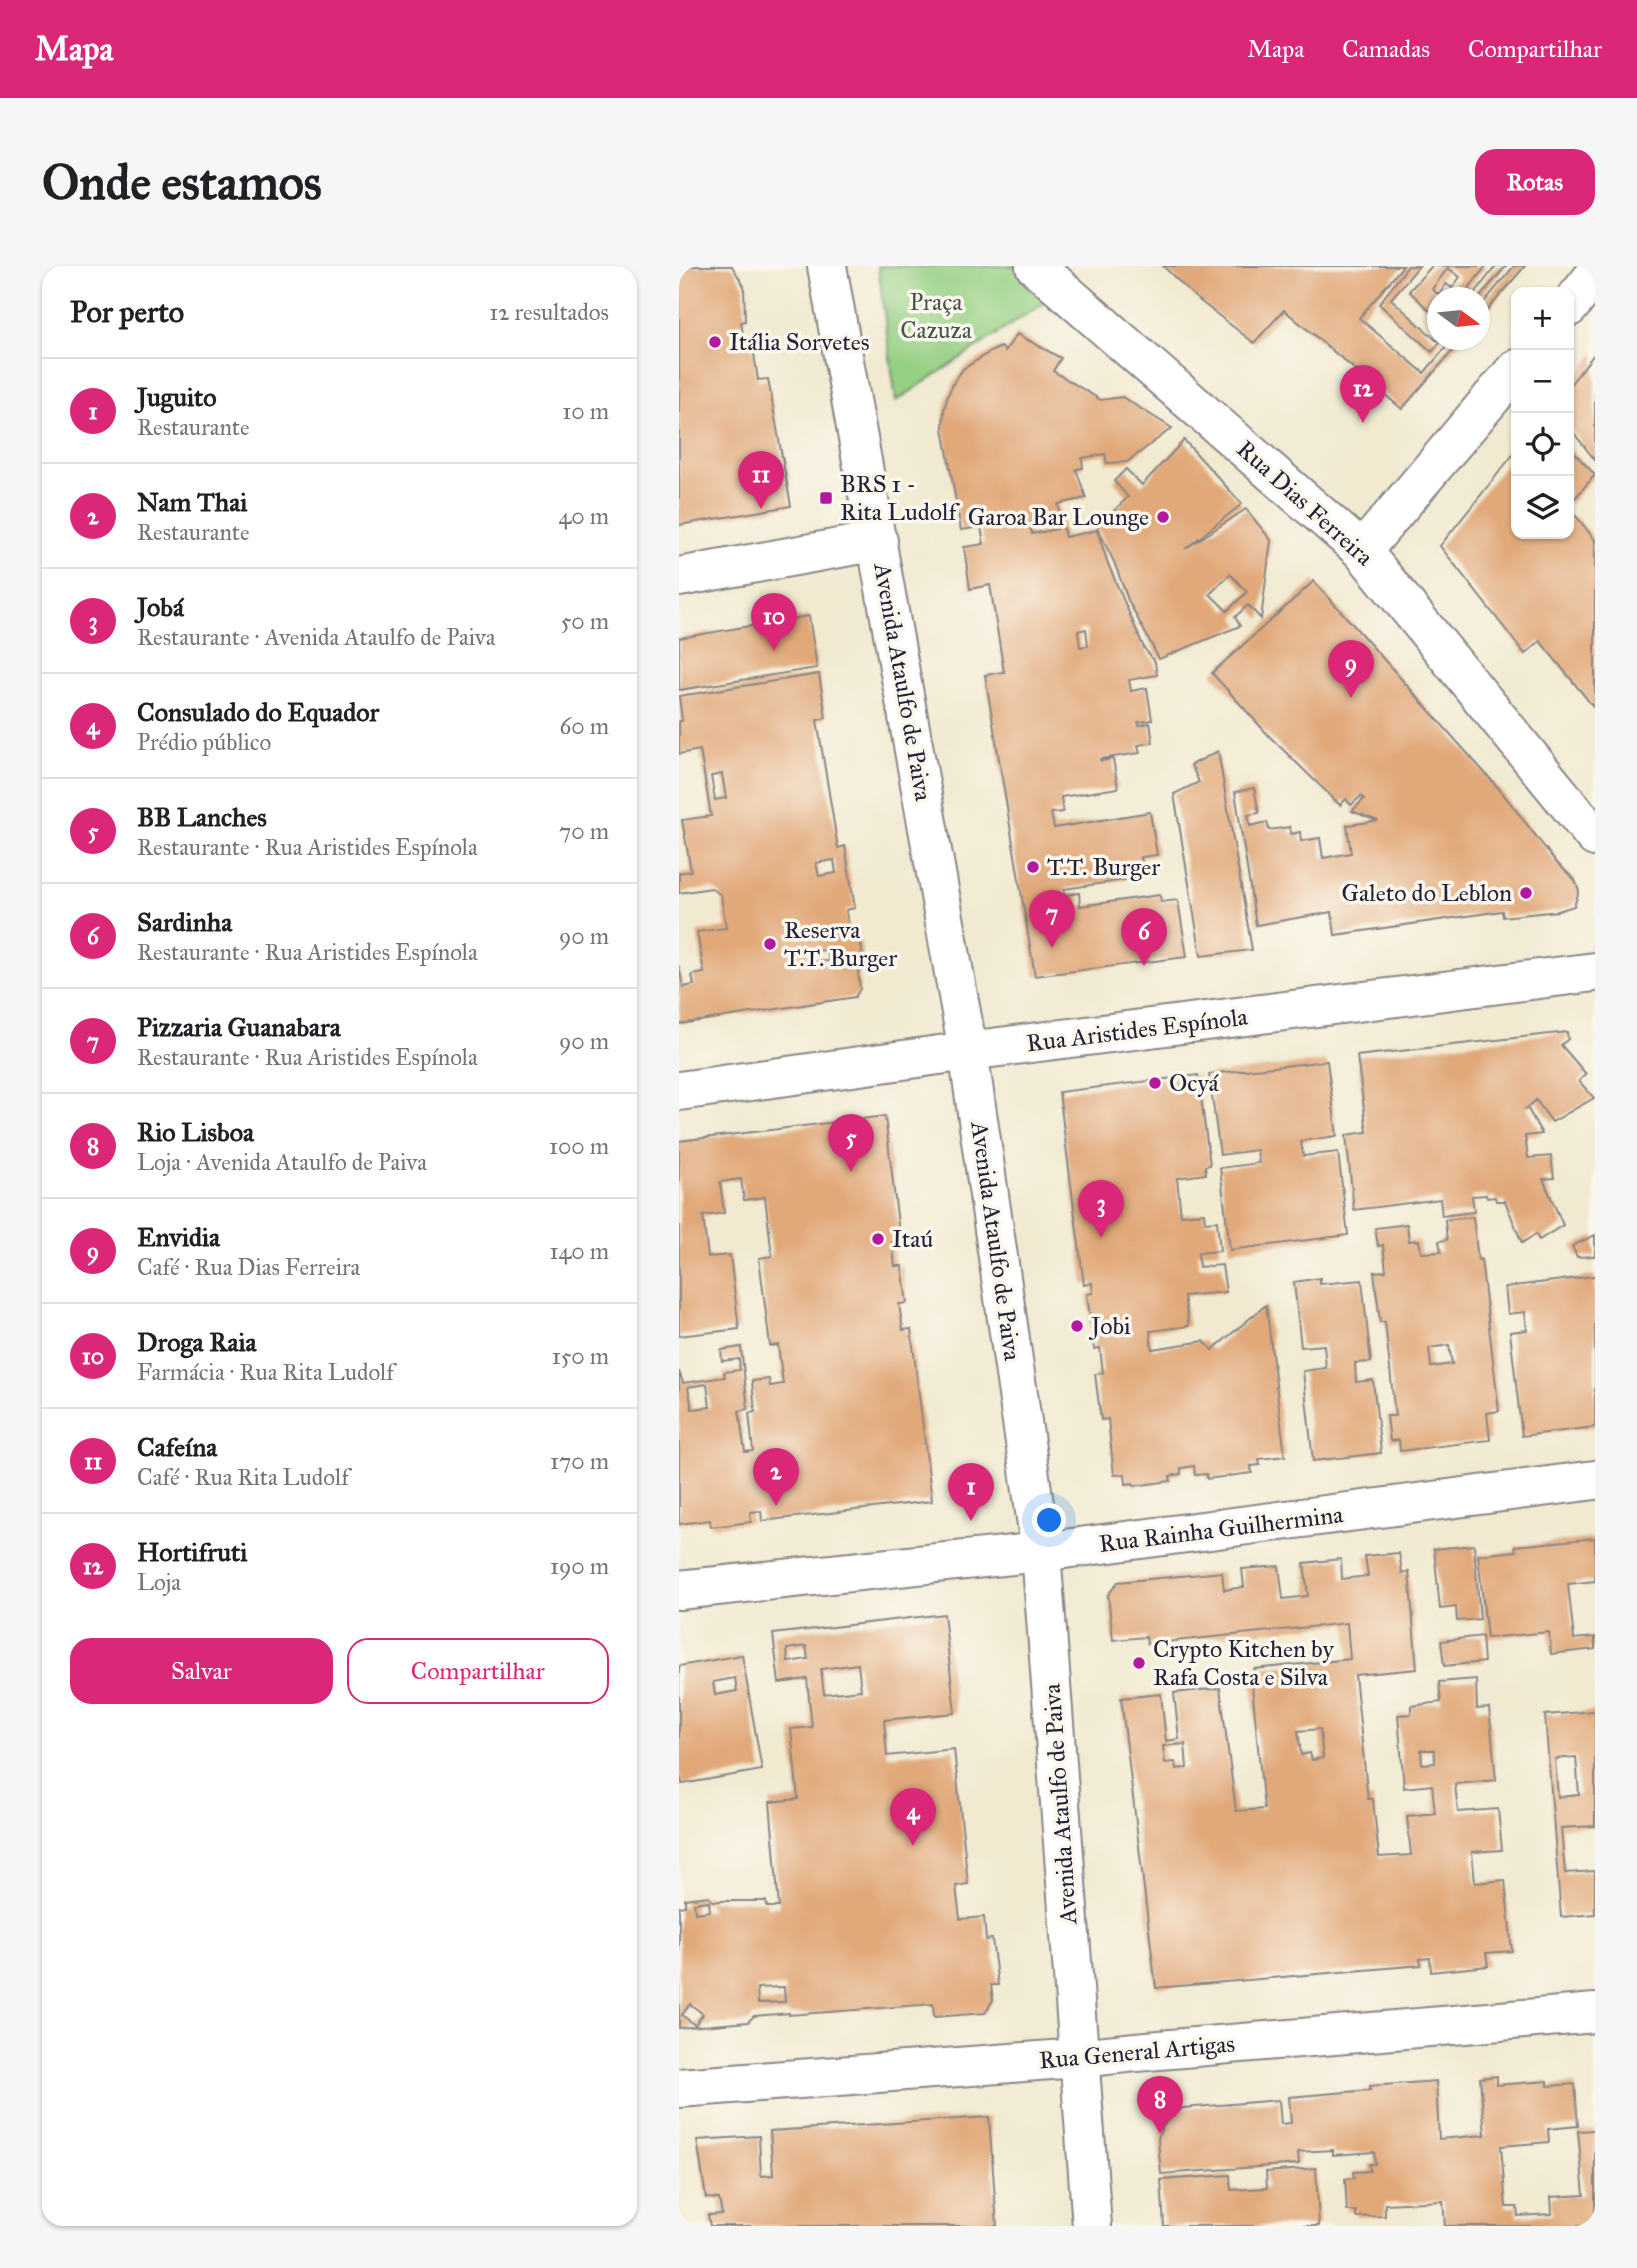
<!DOCTYPE html>
<html lang="pt">
<head>
<meta charset="utf-8">
<style>
  body { margin:0; font-family:"IM FELL Great Primer",serif; background:#f6f6f6; color:#202124 }
  .controls { position:absolute; right:21px; top:21px; display:grid; overflow:hidden; border-radius:14px; box-shadow:0 2px 5px #0004 }
  .controls button { width:63px; height:63px; display:grid; place-items:center; padding:0; border:0; border-bottom:2px solid #e0e0e0; background:#fff; color:#202124; font:35px sans-serif }
  .compass { position:absolute; left:748px; top:21px; width:63px; height:63px; border-radius:50%; background:#fff; box-shadow:0 2px 5px #0004; rotate:105deg }
  .you { position:absolute; left:371px; top:1255px; width:24px; height:24px; margin:-18px; border:5px solid #fff; border-radius:50%; background:#1a73e8; box-shadow:0 0 0 10px #1a73e833 }
  .badge { display:grid; place-items:center; width:46px; height:46px; border-radius:50%; background:#db2777; color:#fff; font-size:23px; font-weight:700 }
  .pin { position:absolute; translate:-50% -58px; filter:drop-shadow(0 2px 4px #0008) }
  .pin::after { content:''; position:absolute; top:37px; width:24px; height:21px; background:inherit; clip-path:polygon(0 0,100% 0,50% 100%) }
  .list { margin:0; padding:0; list-style:none }
  h2 { display:flex; justify-content:space-between; align-items:center; height:91px; margin:0; padding:0 28px; font-size:30px }
  h2 small { font-size:23px; font-weight:400; color:#757577 }
  .list li { display:grid; grid-template-columns:46px 1fr auto; gap:21px; align-items:center; box-sizing:border-box; height:105px; padding:0 28px; border-top:2px solid #e0e0e0 }
  .list b { display:block; font-size:26px; white-space:nowrap }
  .list p { margin:0; font-size:23px; white-space:nowrap; color:#757577 }
  .list em { font-size:23px; font-style:normal; color:#757577 }
  .actions { display:flex; gap:14px; padding:21px 28px }
  .actions a { flex:1; padding:16px 0; border:2px solid #db2777; border-radius:21px; text-align:center; font-size:24px; color:#db2777 }
  .actions .main { background:#db2777; color:#fff }
  .icon { flex:none; width:38px; height:38px; fill:none; stroke:currentColor; stroke-width:2; stroke-linecap:round; stroke-linejoin:round }
  .map { position:relative; flex:none; width:916px; height:1960px; overflow:hidden; border-radius:21px }
  header { display:flex; align-items:center; gap:42px; box-sizing:border-box; height:98px; padding:0 35px; background:#db2777; color:#fff }
  header strong { font-size:33px }
  nav { display:flex; gap:38px; margin-inline-start:auto; font-size:24px }
  .intro { display:flex; align-items:center; justify-content:space-between; box-sizing:border-box; height:168px; padding:0 42px }
  h1 { margin:0; font-size:49px }
  .button { padding:18px 32px; border-radius:21px; background:#db2777; color:#fff; font-size:24px; font-weight:700 }
  main { display:flex; gap:42px; padding:0 42px }
  aside { flex:1; background:#fff; border-radius:21px; box-shadow:0 2px 5px #0004 }
  .map>svg:first-child { display:block }
</style>
</head>
<body>
<header>
<strong>Mapa</strong>
<nav><a>Mapa</a><a>Camadas</a><a>Compartilhar</a></nav>
</header>
<div class="intro"><h1>Onde estamos</h1><a class="button">Rotas</a></div>
<main>
<aside>
<h2>Por perto<small>12 resultados</small></h2>
<ul class="list">
<li><span class="badge">1</span><div><b>Juguito</b><p>Restaurante</p></div><em>10 m</em></li>
<li><span class="badge">2</span><div><b>Nam Thai</b><p>Restaurante</p></div><em>40 m</em></li>
<li><span class="badge">3</span><div><b>Jobá</b><p>Restaurante · Avenida Ataulfo de Paiva</p></div><em>50 m</em></li>
<li><span class="badge">4</span><div><b>Consulado do Equador</b><p>Prédio público</p></div><em>60 m</em></li>
<li><span class="badge">5</span><div><b>BB Lanches</b><p>Restaurante · Rua Aristides Espínola</p></div><em>70 m</em></li>
<li><span class="badge">6</span><div><b>Sardinha</b><p>Restaurante · Rua Aristides Espínola</p></div><em>90 m</em></li>
<li><span class="badge">7</span><div><b>Pizzaria Guanabara</b><p>Restaurante · Rua Aristides Espínola</p></div><em>90 m</em></li>
<li><span class="badge">8</span><div><b>Rio Lisboa</b><p>Loja · Avenida Ataulfo de Paiva</p></div><em>100 m</em></li>
<li><span class="badge">9</span><div><b>Envidia</b><p>Café · Rua Dias Ferreira</p></div><em>140 m</em></li>
<li><span class="badge">10</span><div><b>Droga Raia</b><p>Farmácia · Rua Rita Ludolf</p></div><em>150 m</em></li>
<li><span class="badge">11</span><div><b>Cafeína</b><p>Café · Rua Rita Ludolf</p></div><em>170 m</em></li>
<li><span class="badge">12</span><div><b>Hortifruti</b><p>Loja</p></div><em>190 m</em></li>
</ul>
<div class="actions"><a class="main">Salvar</a><a>Compartilhar</a></div>
</aside>
<div class="map">
<svg width="916" height="1960" viewBox="0 0 916 1960">
  <rect width="100%" height="100%" fill="#fbf7ec"/>
  <filter id="ink" filterUnits="userSpaceOnUse"><feTurbulence type="fractalNoise" baseFrequency=".0143" numOctaves="2"/><feDisplacementMap in="SourceGraphic" scale="14" xChannelSelector="R" yChannelSelector="G"/><feConvolveMatrix kernelMatrix="1 2 1 2 8 2 1 2 1" color-interpolation-filters="sRGB"/></filter>
  <filter id="wash" filterUnits="userSpaceOnUse"><feTurbulence type="fractalNoise" baseFrequency=".00686" numOctaves="4" result="noise"/><feDisplacementMap in="SourceGraphic" scale="28" xChannelSelector="R" yChannelSelector="G"/><feGaussianBlur stdDeviation="1.57" result="paint"/><feColorMatrix in="noise" values="0 0 0 0 0 0 0 0 0 0 0 0 0 0 0 0 0 1.4 0 .05"/><feComposite in="paint" operator="in"/></filter>
  <g filter="url(#wash)">
    <rect width="100%" height="100%" fill="#f1ead1"/>
    <!-- green -->
    <path fill="#96d084" stroke="#5c7960" stroke-width="2" d="M199,0h141l38,28 -161,107z"/>
    <g id="blocks">
      <!-- building -->
      <g fill="#e1a97a" fill-rule="evenodd">
        <path d="M0,0h53l12,20 1,35 -4,1 3,19 8,-1 6,40 10,-1 23,127 -112,19z"/>
        <path d="M484,0h240l-44,52 65,55 28,-33h10l-60,69 -118,-99 -30,33 -59,-46z"/>
        <path d="M729,0h11l-28,33 45,41h6l-10,12 -53,-48z"/>
        <path d="M753,0h54l-25,32h-24v20l-28,-27zM769,2l12,9 -8,11 -6,-4 -7,11 -7,-6z"/>
        <path d="M817,0h10l-27,32h-8z"/>
        <path d="M835,0h11l-45,53v-12z"/>
        <path d="M338,68l44,24 -8,13 48,29 21,-3 50,31 -45,34 -20,1 -2,-9 -23,4 1,10 -7,1 10,29 -28,6 7,33 32,-7 11,34 36,84 11,14 2,13 -28,5 2,11 16,-3 5,32 -14,2 1,3 11,-2 3,20 -15,2 2,8 -40,6 1,2 12,-2 5,29 -57,9 2,15 -12,1 3,15 96,-16 7,43 -16,2 2,13 -19,4 1,6 -61,9 1,6 14,-2 1,13 80,-11 1,7 17,-2 9,57 -152,19 -50,-301 19,-3 -14,-87 -20,4 -6,-42 20,-3 -3,-17 -20,3 -18,-102 1,-18 4,-15 6,-13 9,-13 27,-17 11,-5 4,4zM376,253l2,10 -25,5 -3,-11zM407,363l2,17 -8,1 -2,-16z"/>
        <path d="M916,87v107l-26,-33v-41z"/>
        <path d="M505,174l58,64 -57,45 61,-40 25,31 -10,79 -13,-14 -13,12 5,9 -81,33 -30,-57 -15,-40 -17,-35 31,-30 -14,-16 12,-12 16,16zM551,308l17,18 -20,19 -17,-17z"/>
        <path d="M890,181l26,28 -26,30z"/>
        <path d="M837,185v83h31l4,3 4,-3h14v-12l7,-6 19,24v169l-55,-68 -15,13 -85,-108z"/>
        <path d="M635,315l187,210 55,71 19,18 4,11 -5,15 -16,5 -55,6 -1,-6 -167,24 -3,-23 -76,13 -21,-133 19,-4 5,25 -11,2 2,11 17,-4 2,8 21,-3 1,7 9,-2 1,9 19,-3 3,20 28,-5 -4,-28 31,-4 -26,-10 12,-12 -3,-3 -10,9 -5,-6 -6,6 -70,-68 -58,-64z"/>
        <path d="M130,350l8,52 -138,22v-52z"/>
        <path d="M140,408l7,44 -9,2 21,128 7,-2 10,62 -9,2 3,19 9,-2 7,42 -7,2 2,18 -5,8 -176,27v-58l4,21 11,-2 -2,-10 12,-2 -7,-41 29,-4 -5,-33 -10,-7 -32,5v-20l12,-2 -9,-51 29,-4 -11,-66 -21,4v-33h3l-3,-25zM43,508l4,24 -11,2 -4,-24zM155,594l2,13 -17,3 -3,-13zM148,684l2,11 -18,1 -1,-11z"/>
        <path d="M539,485l34,199 -51,6 -27,-162 25,-12 -8,-17z"/>
        <path d="M888,766l1,7 -7,6 25,29 -7,7 15,17 -42,24 -16,-22 -10,9h2l14,25 -17,2 3,22 23,-2 3,22 -11,1 20,46 -24,15 -3,-6 -14,9 -17,-42h-9l-1,-4 -8,1 -1,-3 -14,1 2,16 -32,4 -2,-17 -86,11 -8,-75 21,-3 -10,-76z"/>
        <path d="M648,795l10,75 -36,5 2,15 35,-4 10,83 -118,15 -10,-82 39,-5 -2,-13 -37,5 -11,-81z"/>
        <path d="M519,809l12,90 -5,1 1,8 -29,4 4,37 23,-2 1,9 12,-1 3,30 -22,2 1,14 23,-2 4,27 -42,4 5,30 -39,5 2,18 52,-8 8,9 54,-45 19,151 -26,3 1,6 -9,1 1,7 -45,6 -1,-5 -11,1 -1,-9 -13,2v6l-11,2 1,5 -37,5 -1,-3 -7,1 -1,-10 -11,1 -6,-56 -7,1 -6,-46 8,-1 -3,-25 -6,1 -7,-55 6,-1 -1,-10 -8,2 -25,-193z"/>
        <path d="M206,850l15,125 -8,1 3,24h7l5,37 -8,1 4,26 8,-1 21,172 -170,20 -1,-10 -11,1 1,10 -40,5 -1,-7 -31,4v-153l4,12 42,-6 -1,-5 16,-2 -1,-11 -17,2 -1,-11 20,-3 7,62 -9,2 6,41 8,-1 -4,-38 6,-1 -3,-31 17,-2 1,7 13,-2 -5,-39 -8,1 -11,-88 13,-2 -7,-59 -21,3 -3,-21 -21,3 4,31 -21,3 5,41 22,-2 9,74 -60,7v-195zM28,1118l3,23 -18,2 -4,-22z"/>
        <path d="M794,951l5,43 3,-1 18,152 -12,2 3,27 -90,11 -1,-11 -9,1 -3,-25h8l-10,-94h-5l-6,-50 12,-1 -3,-26 -5,1 -3,-18 32,-4 2,17 10,-1 2,13 20,-1 -2,-11 8,-1 -2,-20zM770,1079l3,19 -21,3 -2,-19z"/>
        <path d="M916,969v21l-18,1 -5,-11z"/>
        <path d="M916,1010v151l-73,9 -12,-104 17,-2 -2,-18 -17,2 -3,-27z"/>
        <path d="M641,1012v6l42,-4 9,82 -16,1 1,19 17,-2 8,73 -68,8 -10,-90 23,-3 -2,-23 -23,2 -7,-65z"/>
        <path d="M916,1272v43l-27,3 6,55 21,-2v12l-44,5 -2,-22 -62,6 -9,-83 38,-4 -1,-5z"/>
        <path d="M795,1279l6,74 -23,2 -1,-14 -16,2 -6,-60z"/>
        <path d="M720,1287l3,20 7,-1 8,97 -62,6 13,124h5l6,58 32,-2 -4,-39 28,-3 -3,-28 -28,3 -6,-73 13,-1v-8l30,-4 -2,-20 37,-3 1,30 12,-1 7,72 -41,4 3,28 40,-3 4,41 -30,2 3,31 30,-3 7,71 -26,2 2,13 -57,6 -1,-14 -10,1 1,6 -265,23 -35,-290 40,-4 5,47 13,-2 -5,-46 46,-5 16,123 28,-2 -12,-124h4l-2,-16 96,-10 -3,-36 -200,21 -1,-7 -33,3 -5,-45 10,-13 104,-10 2,18 20,-3 -2,-18 37,-3 4,33 25,-3 -4,-33 37,-4 1,20 26,-3 -3,-20zM641,1463l3,29 -11,2 -2,-7 -9,2 -3,-24zM506,1478l2,24 -11,1 -1,-7 -10,1 -2,-17zM742,1484h13l1,13 -13,1z"/>
        <path d="M265,1348l11,99 -71,7 3,36 67,-7 14,135 -12,2 4,33 24,-2 2,23 6,-1 6,46h-7l2,15 -8,13 -51,4 -1,-13 -144,11v-2l-35,3 -6,6 -69,6v-121l6,-1v-7l24,-3 3,5h54l1,6h12l-9,-105 28,-3 -7,-70 21,-2 -5,-48 -28,4 -6,-49zM127,1380l2,13 -20,3 -1,-13zM179,1398l3,26 -37,4 -3,-25zM30,1635l1,10 -15,2 -1,-10zM105,1721l1,15 -27,1 -1,-15zM11,1738l13,10 -8,11 -13,-10z"/>
        <path d="M803,1370l2,26 -40,4 -3,-25z"/>
        <path d="M63,1389l20,115 -80,14 -3,-14v-104zM56,1412l2,13 -22,4 -2,-13z"/>
        <path d="M916,1445v115l-34,2 4,45 30,-2v43l-34,3 -16,-202zM897,1491l3,38 -21,2 -3,-38z"/>
        <path d="M818,1810v9l51,-4v5l27,-2 3,42 -30,3 1,13 -48,4 5,61h11l1,9 34,-2 -1,-17 33,-2 -6,-64 17,-1v96h-150l-2,-25 -58,3v12l-29,1v-6h-9l-2,-32 9,-1 -1,-6 17,-1 -1,-7h6l-1,-12 -41,3v-5l-35,2 1,12 -138,10 -3,-35 3,-10 9,-13 13,-8 96,-8 2,24 10,-1 -2,-26 81,-7v-4l66,-5 3,58 46,-4 -5,-57z"/>
        <path d="M310,1851l8,109h-287l-2,-11 14,-1 -3,-15 -13,-1 -9,-58 62,-4 2,40 12,-1 -3,-44z"/>
        <path d="M637,1902l3,58h-155l-3,-46 69,-5 1,15 36,-2 -1,-16z"/>
      </g>
    </g>
  </g>
  <g filter="url(#ink)">
    <use href="#blocks" fill-opacity="0" stroke="#8a8686" stroke-width="2"/>
    <g fill="none" stroke-linecap="round" stroke-linejoin="round">
      <!-- street casing -->
      <g stroke="#8a8686" stroke-width="42">
        <g id="street">
          <path d="M356,0l327,285 233,286"/>
          <path d="M890,41l26,-32"/>
          <path d="M683,285l154,-182"/>
          <path d="M0,311l199,-36"/>
          <path d="M0,825l289,-40 627,-79"/>
          <path d="M0,1324l362,-38 554,-72"/>
          <path d="M0,1822l399,-30 58,-6 459,-39"/>
        </g>
      </g>
      <!-- secondary casing -->
      <g stroke="#8a8686" stroke-width="42">
        <path id="secondary" d="M148,0l141,785 73,501 51,674"/>
      </g>
      <!-- street -->
      <use href="#street" stroke="#fff" stroke-width="38"/>
      <!-- secondary -->
      <use href="#secondary" stroke="#fff" stroke-width="38"/>
    </g>
  </g>
  <!-- markers -->
  <g fill="#b5179e" stroke="#fbf7ec" stroke-width="2.5">
    <circle cx="36" cy="76" r="7"/>
    <rect x="140" y="225" width="14" height="14" rx="3.5"/>
    <circle cx="484" cy="251" r="7"/>
    <circle cx="354" cy="601" r="7"/>
    <circle cx="847" cy="627" r="7"/>
    <circle cx="91" cy="678" r="7"/>
    <circle cx="476" cy="817" r="7"/>
    <circle cx="199" cy="973" r="7"/>
    <circle cx="398" cy="1060" r="7"/>
    <circle cx="460" cy="1397" r="7"/>
  </g>
  <g text-anchor="middle" stroke-width="7" stroke-linejoin="round" paint-order="stroke">
    <!-- park labels -->
    <g font-size="24" fill="#455651" stroke="#fbf7ec">
      <text x="257" y="44">Praça<tspan x="257" dy="28">Cazuza</tspan></text>
    </g>
    <!-- poi labels -->
    <g font-size="24" fill="#22223b" stroke="#fbf7ec" text-anchor="start">
      <text x="50" y="84">Itália Sorvetes</text>
      <text x="161" y="226">BRS 1 -<tspan x="161" dy="28">Rita Ludolf</tspan></text>
      <text x="470" y="259" text-anchor="end">Garoa Bar Lounge</text>
      <text x="368" y="609">T.T. Burger</text>
      <text x="833" y="635" text-anchor="end">Galeto do Leblon</text>
      <text x="105" y="672">Reserva<tspan x="105" dy="28">T.T. Burger</tspan></text>
      <text x="490" y="825">Ocyá</text>
      <text x="213" y="981">Itaú</text>
      <text x="412" y="1068">Jobi</text>
      <text x="474" y="1391">Crypto Kitchen by<tspan x="474" dy="28">Rafa Costa e Silva</tspan></text>
    </g>
    <!-- street labels -->
    <g font-size="24" fill="#22223b" stroke="#fbf7ec">
      <text transform="translate(626 237) rotate(42)" y="8">Rua Dias Ferreira</text>
      <text transform="translate(224 416) rotate(80)" y="8">Avenida Ataulfo de Paiva</text>
      <text transform="translate(458 764) rotate(-7)" y="8">Rua Aristides Espínola</text>
      <text transform="translate(317 975) rotate(82)" y="8">Avenida Ataulfo de Paiva</text>
      <text transform="translate(542 1263) rotate(-7)" y="8">Rua Rainha Guilhermina</text>
      <text transform="translate(381 1538) rotate(-94)" y="8">Avenida Ataulfo de Paiva</text>
      <text transform="translate(458 1786) rotate(-5)" y="8">Rua General Artigas</text>
    </g>
  </g>
</svg>
<div class="controls">
<button>+</button>
<button>−</button>
<button><svg class="icon" aria-label="locate" viewBox="0 0 24 24"><circle cx="12" cy="12" r="6"/><path d="M12 2v4M12 18v4M2 12h4M18 12h4"/></svg></button>
<button><svg class="icon" aria-label="layers" viewBox="0 0 24 24"><path d="M12 4l9 5-9 5-9-5zM3 14l9 5 9-5"/></svg></button>
</div>
<svg class="compass" viewBox="-18 -18 36 36"><path d="M0-13l5 13h-10z" fill="#e53935"/><path d="M0 13l5-13h-10z" fill="#757577"/></svg>
<div class="you"></div>
<div class="pin badge" style="left:292px;top:1255px">1</div>
<div class="pin badge" style="left:97px;top:1240px">2</div>
<div class="pin badge" style="left:422px;top:972px">3</div>
<div class="pin badge" style="left:234px;top:1580px">4</div>
<div class="pin badge" style="left:172px;top:906px">5</div>
<div class="pin badge" style="left:465px;top:700px">6</div>
<div class="pin badge" style="left:373px;top:682px">7</div>
<div class="pin badge" style="left:481px;top:1868px">8</div>
<div class="pin badge" style="left:672px;top:432px">9</div>
<div class="pin badge" style="left:95px;top:385px">10</div>
<div class="pin badge" style="left:82px;top:243px">11</div>
<div class="pin badge" style="left:684px;top:157px">12</div>
</div>
</main>
</body>
</html>
